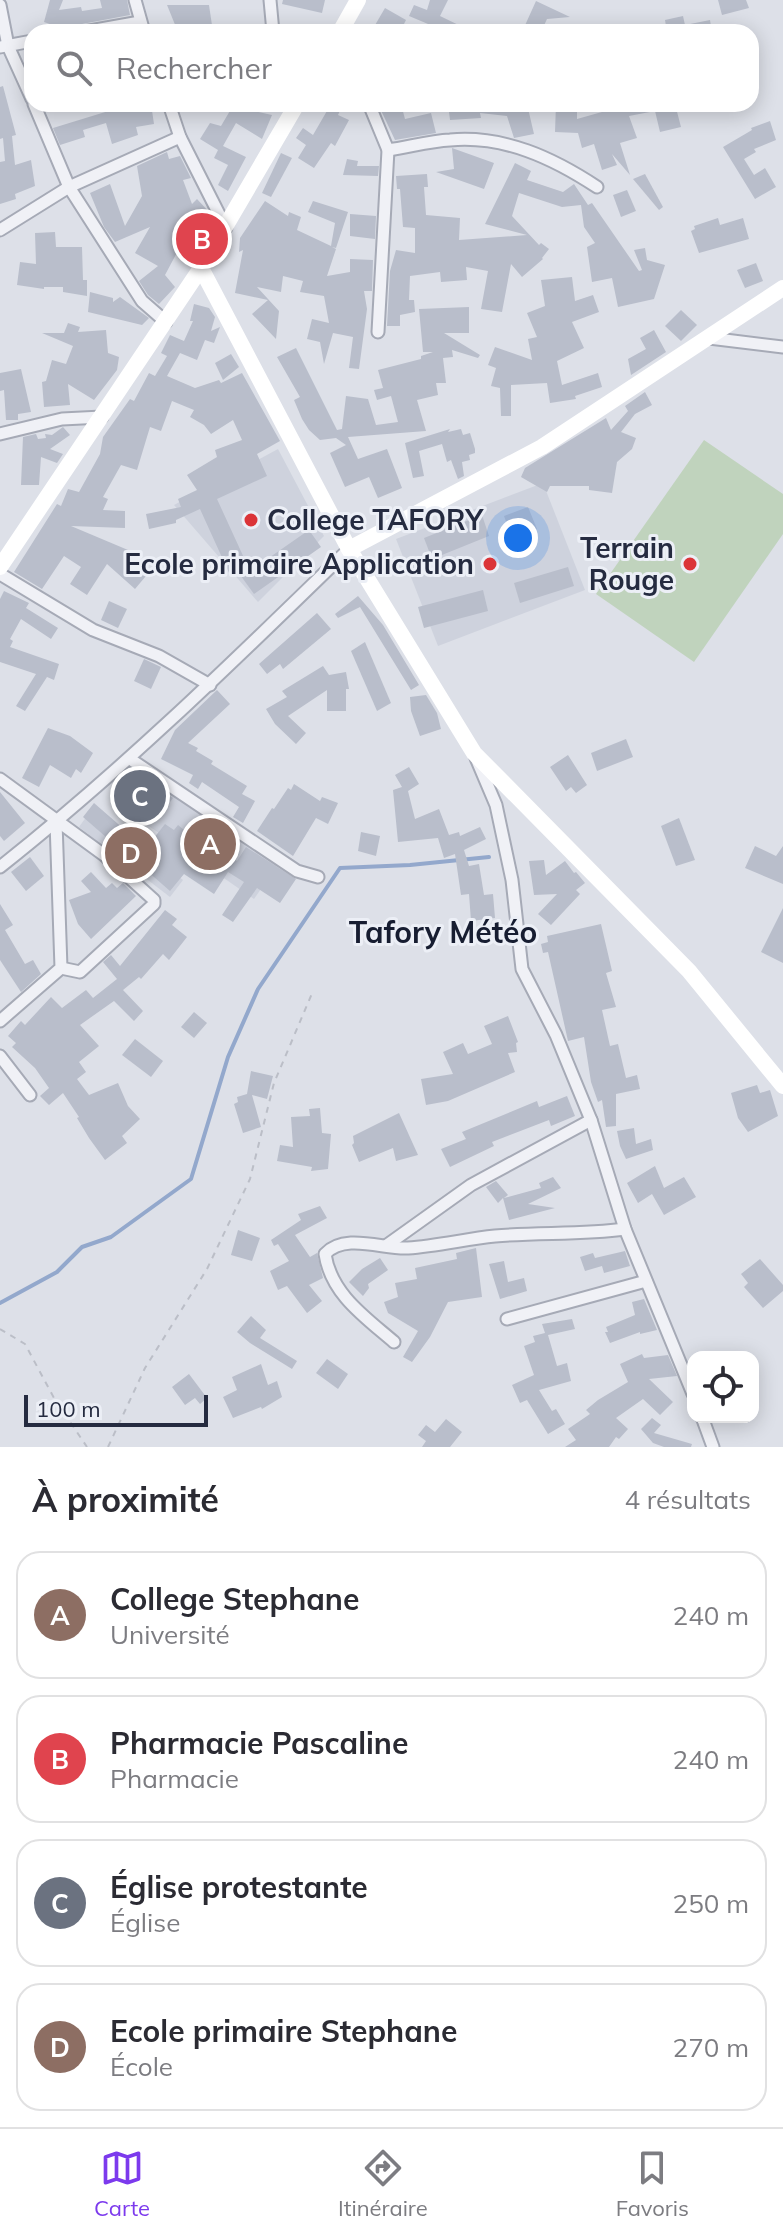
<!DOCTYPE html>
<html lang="fr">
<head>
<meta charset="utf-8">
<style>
  body { margin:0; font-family:Mulish,sans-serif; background:#f2f2f3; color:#2b2b33 }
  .controls { position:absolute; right:24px; bottom:24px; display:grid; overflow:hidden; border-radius:16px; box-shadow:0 4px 20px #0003 }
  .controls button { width:72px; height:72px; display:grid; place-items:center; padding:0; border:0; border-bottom:2px solid #e1e1e2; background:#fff; color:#2b2b33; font:40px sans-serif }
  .scale { position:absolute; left:24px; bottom:20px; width:184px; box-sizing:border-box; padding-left:8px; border:4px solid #252b40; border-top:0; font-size:22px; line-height:28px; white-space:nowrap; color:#252b40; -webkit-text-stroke:6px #eceff6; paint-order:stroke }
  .you { position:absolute; left:518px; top:538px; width:28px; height:28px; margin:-20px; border:6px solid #fff; border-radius:50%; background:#1a73e8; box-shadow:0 0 0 12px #1a73e833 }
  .badge { display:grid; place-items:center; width:52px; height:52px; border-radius:50%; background:#7c3aed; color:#fff; font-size:26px; font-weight:700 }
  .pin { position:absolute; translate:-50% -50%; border:4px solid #fff; box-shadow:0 2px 8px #0006 }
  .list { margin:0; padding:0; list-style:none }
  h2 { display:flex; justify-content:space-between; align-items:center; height:104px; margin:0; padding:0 32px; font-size:34px }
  h2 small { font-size:26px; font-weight:400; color:#7c7c81 }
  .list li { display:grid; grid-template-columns:52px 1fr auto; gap:24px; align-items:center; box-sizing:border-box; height:128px; margin:0 16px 16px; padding:0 16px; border:2px solid #e1e1e2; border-radius:24px }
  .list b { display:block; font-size:30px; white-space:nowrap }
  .list p { margin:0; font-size:26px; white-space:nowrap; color:#7c7c81 }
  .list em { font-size:26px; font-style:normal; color:#7c7c81 }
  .icon { flex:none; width:44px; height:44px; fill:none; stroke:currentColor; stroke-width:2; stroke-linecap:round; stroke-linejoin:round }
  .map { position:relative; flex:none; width:783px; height:1447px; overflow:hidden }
  .search { position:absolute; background:#fff; box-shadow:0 4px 20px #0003; left:24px; right:24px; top:24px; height:88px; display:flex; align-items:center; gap:20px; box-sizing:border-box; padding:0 28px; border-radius:24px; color:#7c7c81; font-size:30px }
  .sheet { height:680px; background:#fff }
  nav { display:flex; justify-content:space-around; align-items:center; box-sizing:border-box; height:112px; border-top:2px solid #e1e1e2; background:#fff; font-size:22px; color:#7c7c81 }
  nav a { display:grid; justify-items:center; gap:4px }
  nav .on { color:#7c3aed }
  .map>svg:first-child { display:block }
</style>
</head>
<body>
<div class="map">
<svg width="783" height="1447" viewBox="0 0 783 1447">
  <rect width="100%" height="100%" fill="#dde0e8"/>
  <!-- built -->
  <g fill="#ced2dd">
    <path d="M278,449l46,87 -66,66 -84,-97z"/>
    <path d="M543,483l42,107 -147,56 -42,-107z"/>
    <path d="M166,789l111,77 -23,33 -111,-77z"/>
    <path d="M92,809l91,71 -13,17 -91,-70z"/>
  </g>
  <!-- green -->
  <path fill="#c0d3bd" d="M704,440l79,54v40l-89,128 -98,-68z"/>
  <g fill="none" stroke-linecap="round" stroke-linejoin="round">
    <!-- stream -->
    <path stroke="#93a8cc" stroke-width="4" d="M0,1303l57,-31 25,-25 29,-10 80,-58 37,-122 30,-68 82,-121 70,-3 79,-8"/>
  </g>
  <!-- building -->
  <g fill="#b9becb">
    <path d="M50,0h13l-4,10 22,-3 1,4 20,-3 -2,-8h27l3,15 -48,9 -6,5v-4l-18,2 -14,-5z"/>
    <path d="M283,0h42l-3,13 -40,-9z"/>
    <path d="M430,0h18l-8,16 33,16h-35l2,-3 -31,-13 5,-11 13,5z"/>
    <path d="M718,0h28l3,8 -27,7z"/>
    <path d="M536,1l34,16 -23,2 -6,13h-19z"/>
    <path d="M167,5h42l4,27h-35z"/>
    <path d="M385,8l21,12 -6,12h-29z"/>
    <path d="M683,16l2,9 25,-5 2,12h-45l-2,-12z"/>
    <path d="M3,86l13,49 -4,1 3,29 16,-5 4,26 -20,8 1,5 -16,5v-42l5,-1 -2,-23 -3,1v-52z"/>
    <path d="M113,104h38l3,20 -18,3 2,8 -26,9 -6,-21 -23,7 2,7 -25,8 -7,-17 62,-19z"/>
    <path d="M234,104h24l-4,7 18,4 -10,24 -26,-16 -13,23 23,11 -18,34 -10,-6 10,-20 -14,-7 4,-8 -18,-11 10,-16 11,3z"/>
    <path d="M331,104h12l-5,11 11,5 -14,26 -4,-3 -17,25 -16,-10 8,-13 -10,-7 7,-10 10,7z"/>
    <path d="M378,104h23l4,15 26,-6 5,20 -41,7z"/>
    <path d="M448,104h79l7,30 -20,4 -7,-22 -27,-3 1,5 -31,2z"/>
    <path d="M556,104h21v15l32,-9 -2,-6h68l6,23 -21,5 -5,-21 -26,5 8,22 -17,5 10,32 -18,-21 5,11 -15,5 -8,-26 -12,4 -4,-15 -23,-1z"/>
    <path d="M770,121l6,19 -22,9 2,3 -12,7 10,16 11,-7 11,19 -21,12 -32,-52 29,-17 -1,-2z"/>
    <path d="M452,148l42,15 -10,26 -48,-17 18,-3z"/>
    <path d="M167,152l2,7 11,-3 11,22 -8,2 9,24 5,-5 12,13 -20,18 -24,45 10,12 -16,17 -11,-9 -9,-14 19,-15 -23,-13 15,-26 -35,15 -11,-15 -14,-34 20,-9 15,42 17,-30 -5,-30z"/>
    <path d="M281,153l11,5 -21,39 -9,-4z"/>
    <path d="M347,159l11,2 -1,5h22l-1,10 -35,-1z"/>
    <path d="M515,163l16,8 -4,9 36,12 11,-8 14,21 4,-2 47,68 3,-1 -8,-20 11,-2 2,12 18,5 -11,34 -36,8 -6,-29 -20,4 -5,-35 8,-4 -11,-16 -3,-22 -19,2 -43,-14 -7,23 27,29 2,-2 8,6 -7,9 1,1 -21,18 -11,-13 -9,48 -21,-3 7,-38 -22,-4 1,13 -26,2 -1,-10 -30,4 -1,24h5l1,12 -15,3v11h-13l3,-55 6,-21 19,3v-25l-12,-1 -3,-38h-3l-1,-13 31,-2 1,13h-4l2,28 34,3 -1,22 68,-5 -42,-11z"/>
    <path d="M645,174l18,33 -4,3 -26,-31z"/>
    <path d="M627,190l9,21 -15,6 -8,-22z"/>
    <path d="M265,201l23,15 1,-4 12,5 -4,13 34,16 4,-23 -27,-11 5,-11 35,11 -12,36 -4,-1 4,2 -9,27 23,-4v-13l23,1 -1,31h-8l3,18 -8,60 -10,-1 4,-31 -20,-4 -9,31 -4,-22 -13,-3 5,-20 17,4 -5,-27 -24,-4 3,-11 -20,-5 -2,16 -24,-5 22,24 -3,28 -24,-25 16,-14 -33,-7 8,-43 -4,2 1,-14z"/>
    <path d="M350,214l26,2 -1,23 -25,-3z"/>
    <path d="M718,218l2,7 23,-7 6,21 -50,14 -8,-22 4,-2 -1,-3z"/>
    <path d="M55,232l1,15h26l1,33h4v16l-24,-4v-5h-19v2l-27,-4 3,-23 16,2 -1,-31z"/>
    <path d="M756,263l7,18 -18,7 -8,-18z"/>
    <path d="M572,277l3,24 18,-6 6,17 -27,10 12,26 -27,13 5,24 36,-12 4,14 -27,9 1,3 -26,4 -3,-20 -36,2v31h-10l-1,-28 -9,-2 5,-18 -8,-3 7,-18 37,13 -4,-21 9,-2 -10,-24 18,-7 -4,-26z"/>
    <path d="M90,292l23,6v4l7,-5 29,21 -7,7 -54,-13z"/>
    <path d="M194,304l15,4 6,9 -4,14 9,-4 -6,16 -9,-3 -8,20 -17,-7 -13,23 28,12 24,-8 2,3 21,-10 38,68 -23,13 10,22 -50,23 33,72 59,-41 12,17 -67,47 -16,-22 -8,3 -30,-66 -24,11v3l-27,6 -3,-15 35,-7 -3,-8 19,-9 -10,-15 30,-18 -2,-7 27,-10 -9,-20 -22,14 -7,-9 -14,-8 4,-7 -22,-9 -11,30 -11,-4 -13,43 -16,-5 -18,32 5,2 -5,11 22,1v17l-54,-2 57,24 23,20 -16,19 -28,-25 -20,31 -17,-11 11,-17 -17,-11 -22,33 -28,-17 43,-68 4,2 7,-17 11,3 21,-38 3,-17 27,-38 4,2 15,-28 6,3 12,-20 -6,-3 9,-18 14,6 9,-20h-3z"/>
    <path d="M469,307v26h-25l36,22 -2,3 -26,-8 1,7 -10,1 3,25h-10l2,12 -21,5 9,31 -78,6 10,22 29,-10 15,39 -24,10 -9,-21 -24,10 -15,-34 16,-8 -10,-7 -16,2 -11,-10 -7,-11 -8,-19 6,-3 -23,-40 19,-9 41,82 5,-1 4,-33 22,3 8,26 22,-3 -7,-26 -14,4 -3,-10 9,-2 -5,-18 43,-11v-3l12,-4h-10l-4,-43z"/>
    <path d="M681,310l16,15 -16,16 -16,-15z"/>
    <path d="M68,323l12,4 -2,5 28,-2 2,23 11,4 -2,13 -23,30 -26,-16 2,21 -26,2 -2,-25 4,-1 6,-21 14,4 7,-18 -31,-13h22z"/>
    <path d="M654,330l12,22 -35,23 -3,-16 18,-10 -6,-11z"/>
    <path d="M231,354l8,13 -16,13 -8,-17z"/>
    <path d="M21,369l10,43 -13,2v6h-12l-2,-30 -4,1v-18z"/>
    <path d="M645,392l7,13 -17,9 -14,18 15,6 -4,11 -15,13 -5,31 -23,-3v-4h-39l-3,6 -26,-15 4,-9 81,-50 5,12 17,-19 -3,-5z"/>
    <path d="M63,427l7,8 -20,14 13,5 -6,9 -16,-6 -2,28h-18l2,-48 13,-3 2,5 8,-1 -1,-4 7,1z"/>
    <path d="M450,429l-2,3 13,-3 2,6 7,-2 5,16v4l-6,2 1,5 -8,2 2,14 -6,3 -7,-19 -4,2 -5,-18 -23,7 5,25 -11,2 -8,-35z"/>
    <path d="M528,507l9,22 -25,9 -8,-22z"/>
    <path d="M482,515l7,21 -57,23 -8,-21z"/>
    <path d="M568,567l6,19 -54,17 -6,-20z"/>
    <path d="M483,590l5,21 -64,17 -6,-21z"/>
    <path d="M4,591l25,12 -3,5 32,20 -7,11 -30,-20 -11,20 3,2 -3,6 49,17 -5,16 -7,-3 -22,34 -9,-5 20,-32 -36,-12v-63z"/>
    <path d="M358,596l25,29 36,60 -8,5 -51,-83 -22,11 -3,-4z"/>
    <path d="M109,601l18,8 -9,19 -17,-8z"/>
    <path d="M317,613l14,16 -48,40 -3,-5 -13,10 -8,-10z"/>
    <path d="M365,642l26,61 -14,8 -26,-60z"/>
    <path d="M144,659l17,8 -10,22 -17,-8z"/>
    <path d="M323,666l6,9 17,-3 3,17h-3v22h-19v-21l-39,26 18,17 -10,11 -21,-20 -9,-15 21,-12 -5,-6z"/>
    <path d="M217,690l13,14 -42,39 10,5 -2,3 17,10 -2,3 36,22 -5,8 13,7 -12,22 -10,-6 6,-10 -37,-25 -4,7 -9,-6 4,-8 -32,-16 14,-29z"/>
    <path d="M426,695l11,18 4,16 -21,7 -9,-25 -1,-14z"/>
    <path d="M48,728l22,8 23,17 -12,20 -5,-4 -5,9 -21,-13 -11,22 -17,-9z"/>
    <path d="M626,739l7,18 -36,14 -6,-18z"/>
    <path d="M568,755l19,30 -11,8 -5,-6 -5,4 -16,-24z"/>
    <path d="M409,767l10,17 -11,7 7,28 24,-10 10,26 10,-3 1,4 20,-9 6,12 -22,11 5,16 10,-2 5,31 9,-1 2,24 -24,3 -2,-27 -8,1 -6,-41 -11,4 -6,-20 -40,4 -5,-52 9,-3 -7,-12z"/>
    <path d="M134,772l39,26 -14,19 -22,-15 -3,6 -10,-7 3,-5 -6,-5 4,-6 -3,-3 5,-9 5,3z"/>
    <path d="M294,784l26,17 2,-4 16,6 -10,21 -12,-6 -23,38 -36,-25 15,-23 2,1 14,-21 3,2z"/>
    <path d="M0,792l25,31 -21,18 -4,-5z"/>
    <path d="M94,803l31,27 -11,14 -31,-27z"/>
    <path d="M679,818l16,42 -19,6 -15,-40z"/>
    <path d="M165,824l9,6 4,-5 17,14 -12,14 28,18 5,-7 3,3 9,-12 9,6 9,-14 50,32 -16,24 -23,-15 -24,34 -11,-7 22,-33 -16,-10 -14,22 -30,-20 -14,17 -40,-35 10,-13 6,5z"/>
    <path d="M361,832l19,4 -4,20 -18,-5z"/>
    <path d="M755,846l21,10 7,-10v38l-38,-16z"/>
    <path d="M30,857l14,19 -18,15 -15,-19z"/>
    <path d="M544,860l2,15 19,-14 9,12 2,-1 9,11 -9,7 4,4 -29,31 -13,-11 19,-20 -23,1 -5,-34z"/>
    <path d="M91,872l15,16 6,-5 5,5 6,-5 13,13 -45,43 -13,-15 -9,-24 22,-8 -10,-11z"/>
    <path d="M0,904l13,21 -8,5 20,34 8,-4 8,14 -20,18 -21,-32z"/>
    <path d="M783,908v55l-22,-11z"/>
    <path d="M165,910l12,9 -5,6 15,12 -18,23 -6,-6 -22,25 -2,-2 -16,13 20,21 -9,10 -20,-20 -34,24 19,21 -20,16 7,10 -9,7 12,16 29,-12 10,23 12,13 -18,17 5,7 -22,17 -16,-22 -12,-20 2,-1 -16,-24 -14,12 -9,-9 9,-8 -14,-20 -23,-21 4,-4 -8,-7 13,-15 4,4 26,-28 11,11 24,-18 7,8 24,-19 -14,-17 8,-7 9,11z"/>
    <path d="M601,924l11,47 -6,2 10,34 -14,3 8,36 8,-2 8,34 11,-3 3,14 -24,5v32l-10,1 -4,-27 -4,2 -7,-20 -7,-45 -16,4 -20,-89 -5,1 -2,-9 7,-2 -1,-6z"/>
    <path d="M194,1012l13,11 -13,15 -13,-11z"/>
    <path d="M508,1016l10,26 -2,1 1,9 -9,1 7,19 -67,29 -22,4 -5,-26 32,-5 -10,-22 20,-9 5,11 24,-10 -8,-18z"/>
    <path d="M135,1039l28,22 -12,16 -29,-22z"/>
    <path d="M251,1071l22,5 -6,23 -15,-4 9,32 -18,6 -9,-29 4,-2 -1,-5 10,-3z"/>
    <path d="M757,1085l3,8 10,-3 8,26 -30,16 -10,-14 -7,-25z"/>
    <path d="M567,1096l8,20 -24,10 -2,-6 -57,22 2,4 -44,21 -9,-18 25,-10 -4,-7 75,-31 2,6z"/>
    <path d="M320,1108l2,25 9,1 -3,35 -17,2 1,-4 -35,-6 3,-16 13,2 -2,-30 19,-1 -1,-7z"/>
    <path d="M399,1113l19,42 -22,6 -3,-13 -34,14 -7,-17 2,-2 -1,-7z"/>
    <path d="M634,1128l2,16 15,-5 2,11 -27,9 -6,-13 -3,-15z"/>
    <path d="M655,1166l9,22 20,-11 12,20 -32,18 -12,-21 -14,9 -11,-20z"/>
    <path d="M553,1177l8,11 -33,16 27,4 -46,12 -6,-22 -5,5 -12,-16 10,-6 12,14 -4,3 37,-10 -2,-5z"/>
    <path d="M320,1206l7,12 -32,17 15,22 7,-4 6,25 -14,7 13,16 -15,12 -20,-27 -9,4 -8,-19 19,-10 -11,-17 -4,2 -3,-6 30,-20 -3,-6z"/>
    <path d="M238,1230l22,8 -8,23 -21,-6z"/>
    <path d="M476,1248l6,49 -34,5 -18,35 -18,25 -9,-5 15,-26 -30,-18 -4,-11 14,-5 -3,-14 22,-4 -2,-11 42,-9 -1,-6z"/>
    <path d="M625,1251l5,15 -26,7 -2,-7 -17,5 -5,-14 13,-4 2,5z"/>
    <path d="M380,1258l8,12 -20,14 1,4 -6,8 -14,-14 13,-13z"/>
    <path d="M760,1259l23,26v6l-20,17 -19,-21 4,-4 -7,-9z"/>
    <path d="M504,1261l4,21 16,-4 3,13 -27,8 -11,-35z"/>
    <path d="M644,1299l13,31 -17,4v-2l-30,11 -5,-11h3l-2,-5 29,-12 -3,-13z"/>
    <path d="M251,1316l15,14 -6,8 37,23 -5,8 -42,-26 -13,-11z"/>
    <path d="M572,1319l3,10 -27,6 9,31 10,-3 4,18 -32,9 13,21 4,-2 9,15 -17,10 -21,-34 -7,3 -8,-18 22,-10 -10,-29 11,-4 -2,-6 12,-3 -3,-9z"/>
    <path d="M642,1354l2,4 24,-3 9,21 -28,3 24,23 -13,13 -17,-16 -27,19 12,11 -9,10 -3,-2 -7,10h-44l11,-7 -8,-11 22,-15 -4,-4 12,-10 30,-18 -8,-18z"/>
    <path d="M327,1359l21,15 -10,15 -22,-16z"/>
    <path d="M261,1364l7,21 9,-4 5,16 -20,12 -1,-2 -28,11 -10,-21 14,-7 -5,-13z"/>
    <path d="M189,1374l18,24 -7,6 -5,-6 -10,7 -13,-18z"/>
    <path d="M652,1418l9,7 -7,8 38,11 -1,3h-27l-11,-4 -12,-14z"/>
    <path d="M446,1419l16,13 -12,15h-28l4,-6 -8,-6 8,-10 9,7z"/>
  </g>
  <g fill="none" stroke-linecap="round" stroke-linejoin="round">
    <!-- street casing -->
    <g stroke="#a6aab6" stroke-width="15">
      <g id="street">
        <path d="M135,0l9,32"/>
        <path d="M270,0l3,32"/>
        <path d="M0,5l8,41 24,53"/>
        <path d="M84,32l56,-10"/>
        <path d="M0,47l32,-6"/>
        <path d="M34,104l35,83 73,114 24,21"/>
        <path d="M169,104l11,33 46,91"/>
        <path d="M369,104l19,46 -10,182"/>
        <path d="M388,150c21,-3 42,-9 62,-10 54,-5 103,18 147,47"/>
        <path d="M0,230l69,-43 111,-50"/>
        <path d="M709,338l74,9"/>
        <path d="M0,434l62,-15 40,-2"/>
        <path d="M0,574l93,56 66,26 51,29"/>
        <path d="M476,758l20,47 16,75 10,89 34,66 35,85 34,109 68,165"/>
        <path d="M130,759l167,112 21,6"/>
        <path d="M0,779l104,76 50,45v4l-74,68 -19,-4"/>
        <path d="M0,867c124,-98 236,-208 349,-318"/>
        <path d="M0,1021l61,-53 -5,-146"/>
        <path d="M0,1056l30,39"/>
        <path d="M387,1245l84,-60 120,-65"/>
        <path d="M507,1319l139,-38"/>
        <path d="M394,1342c-29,-25 -63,-48 -69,-88 20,-22 60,-4 83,-6 29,-2 58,-9 87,-12 43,-4 87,-1 130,-7"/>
        <path d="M702,1417l11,30"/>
      </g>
    </g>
    <!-- path -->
    <g stroke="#bbbec7" stroke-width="2" stroke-dasharray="6 6" stroke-linecap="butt">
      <path d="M0,1329l25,15 29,54 33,49"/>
      <path d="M108,1447l37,-79 62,-99 43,-90 24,-96 39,-92"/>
    </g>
    <!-- street -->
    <use href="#street" stroke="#f0f1f6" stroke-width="11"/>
    <!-- secondary -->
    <g stroke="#fff" stroke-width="16">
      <path d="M340,32l18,-32"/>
      <path d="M201,268l148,281 125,204 215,218 94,115"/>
      <path d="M349,549l193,-102 241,-159"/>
      <path d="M0,567l201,-299 96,-164"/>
    </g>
  </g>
  <!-- markers -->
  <g fill="#db3438" stroke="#eceff6" stroke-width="3">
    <circle cx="251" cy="520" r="8"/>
    <circle cx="490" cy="564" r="8"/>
    <circle cx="690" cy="564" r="8"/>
  </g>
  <g text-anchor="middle" stroke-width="6" stroke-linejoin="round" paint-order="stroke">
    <!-- poi labels -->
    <g font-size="28" font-weight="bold" fill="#252b40" stroke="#eceff6" text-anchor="end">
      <text x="267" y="530" text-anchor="start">College TAFORY</text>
      <text x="674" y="558">Terrain<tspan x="674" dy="32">Rouge</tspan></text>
      <text x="474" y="574">Ecole primaire Application</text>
    </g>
    <!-- neighbourhood labels -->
    <g font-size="30" font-weight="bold" fill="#171d31" stroke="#eceff6">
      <text x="443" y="943">Tafory Météo</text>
    </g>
  </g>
</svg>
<div class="controls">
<button><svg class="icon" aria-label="locate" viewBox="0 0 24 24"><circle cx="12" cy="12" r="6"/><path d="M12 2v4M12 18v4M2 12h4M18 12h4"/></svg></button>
</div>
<div class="scale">100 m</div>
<div class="you"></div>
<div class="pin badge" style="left:210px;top:844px;background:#8d6e63">A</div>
<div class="pin badge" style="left:202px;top:239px;background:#e0444e">B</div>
<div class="pin badge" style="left:140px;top:796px;background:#6b7280">C</div>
<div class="pin badge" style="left:131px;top:853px;background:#8d6e63">D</div>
<div class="search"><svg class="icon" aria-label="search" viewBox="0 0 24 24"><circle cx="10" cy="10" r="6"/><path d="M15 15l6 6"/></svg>Rechercher</div>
</div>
<section class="sheet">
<h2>À proximité<small>4 résultats</small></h2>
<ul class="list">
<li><span class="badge" style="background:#8d6e63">A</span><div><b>College Stephane</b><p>Université</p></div><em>240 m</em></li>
<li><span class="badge" style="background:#e0444e">B</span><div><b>Pharmacie Pascaline</b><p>Pharmacie</p></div><em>240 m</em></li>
<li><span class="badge" style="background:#6b7280">C</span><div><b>Église protestante</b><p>Église</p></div><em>250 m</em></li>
<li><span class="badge" style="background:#8d6e63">D</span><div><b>Ecole primaire Stephane</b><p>École</p></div><em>270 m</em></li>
</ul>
</section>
<nav>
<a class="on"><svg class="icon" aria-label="map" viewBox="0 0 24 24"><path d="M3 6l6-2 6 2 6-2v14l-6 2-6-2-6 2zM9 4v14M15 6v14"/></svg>Carte</a>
<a><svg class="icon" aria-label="directions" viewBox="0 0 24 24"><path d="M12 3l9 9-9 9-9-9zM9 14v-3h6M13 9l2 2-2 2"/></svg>Itinéraire</a>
<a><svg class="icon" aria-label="saved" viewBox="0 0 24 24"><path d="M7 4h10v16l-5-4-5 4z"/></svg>Favoris</a>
</nav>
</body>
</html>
